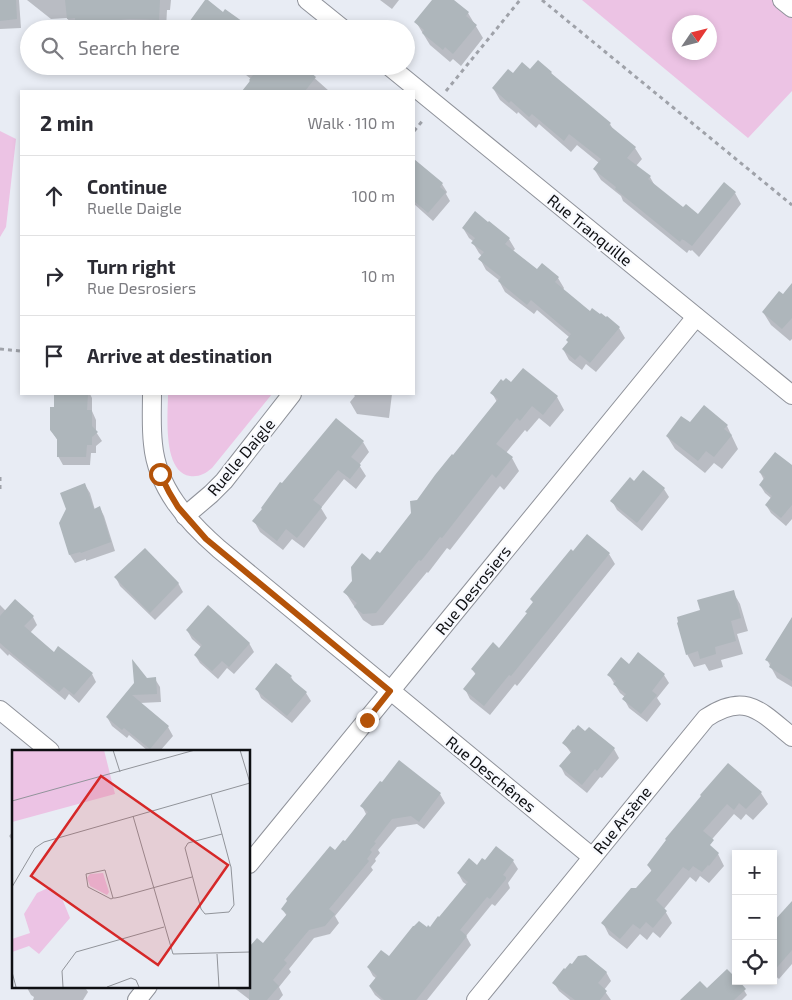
<!DOCTYPE html>
<html lang="en">
<head>
<meta charset="utf-8">
<style>
  body { margin:0; font-family:"Exo 2",sans-serif; background:#f2f2f3; color:#2b2b33 }
  .controls { position:absolute; right:15px; bottom:15px; display:grid; overflow:hidden; border-radius:0px; box-shadow:0 2px 8px #0003 }
  .controls button { width:45px; height:45px; display:grid; place-items:center; padding:0; border:0; border-bottom:1px solid #e1e1e2; background:#fff; color:#2b2b33; font:25px sans-serif }
  .compass { position:absolute; left:672px; top:15px; width:45px; height:45px; border-radius:50%; background:#fff; box-shadow:0 2px 8px #0003; rotate:55deg }
  .stop { position:absolute; width:15px; height:15px; margin:-11px; border:4px solid #b45309; border-radius:50%; background:#fff }
  .stop.end { background:#b45309; border-color:#fff; box-shadow:0 1px 5px #0008 }
  .list { margin:0; padding:0; list-style:none }
  h2 { display:flex; justify-content:space-between; align-items:center; height:65px; margin:0; padding:0 20px; font-size:21px }
  h2 small { font-size:16px; font-weight:400; color:#7c7c81 }
  .list li { display:grid; grid-template-columns:32px 1fr auto; gap:15px; align-items:center; box-sizing:border-box; height:80px; padding:0 20px; border-top:1px solid #e1e1e2 }
  .list b { display:block; font-size:19px; white-space:nowrap }
  .list p { margin:0; font-size:16px; white-space:nowrap; color:#7c7c81 }
  .list em { font-size:16px; font-style:normal; color:#7c7c81 }
  .icon { flex:none; width:28px; height:28px; fill:none; stroke:currentColor; stroke-width:2; stroke-linecap:round; stroke-linejoin:round }
  .map { position:relative; flex:none; width:792px; height:1000px; overflow:hidden }
  .search { position:absolute; background:#fff; box-shadow:0 2px 8px #0003; left:20px; top:20px; width:395px; height:55px; display:flex; align-items:center; gap:12px; box-sizing:border-box; padding:0 18px; border-radius:28px; color:#7c7c81; font-size:19px }
  .panel { position:absolute; background:#fff; box-shadow:0 2px 8px #0003; left:20px; top:90px; width:395px; height:305px; border-radius:0px }
  .map>svg:first-child { display:block }
</style>
</head>
<body>
<div class="map">
<svg width="792" height="1000" viewBox="0 0 792 1000">
  <rect width="100%" height="100%" fill="#e8ecf4"/>
  <!-- green -->
  <g fill="#ecc3e4" fill-rule="evenodd">
    <path d="M582,0h210v91l-44,47zM680,22h30v30h-30z"/>
    <path d="M0,131l16,8 -10,88 -6,10z"/>
    <path d="M168,394h104l-60,74c-7,6 -13,9 -22,8 -28,-4 -22,-62 -22,-82z"/>
  </g>
  <!-- shadow -->
  <g fill="#0003">
    <path d="M0,0h19l2,28 -21,1z"/>
    <path d="M27,0h64l2,25 -20,2 -6,-9 -16,1z"/>
    <path d="M117,0h54l-1,10h-3l-1,19h-46l-5,-9z"/>
    <path d="M380,0h19l-7,9z"/>
    <path d="M434,0h18l16,13 15,25 -22,28 -8,-7 -3,3 -20,-17 -14,-23z"/>
    <path d="M538,62l13,11 3,4 56,47 4,7 21,17 7,11 -6,7 14,11 5,9 28,23 15,7 37,-23 6,11 -42,53 -7,-7 -1,1 -2,-1 -2,3 -64,-52 -2,-5 -20,-16 -7,-11 5,-6 -22,-18 -6,7 -32,-28 -3,4 -18,-16 -1,2 -17,-14 -7,-12 20,-14 17,-3z"/>
    <path d="M235,66h66l28,25h-81l-2,-3 5,-9z"/>
    <path d="M416,161l26,23 5,8 -1,2 4,7 -17,20 -19,-17v-39z"/>
    <path d="M463,228l46,11 6,10 -2,2 24,19 21,8 6,10 -1,2 27,23 29,15 6,10 -29,34 -10,-8 -4,6 -13,-10 -6,-11 6,-6v-6l-32,-27 -3,4 -29,-22 -6,-11h1l-14,-11 -6,-11 2,-3 -3,-3 -6,-10 1,-1 -5,-4z"/>
    <path d="M792,285v54l-2,2 -19,-16 -8,-13 20,-16z"/>
    <path d="M512,384l45,13 7,13 -14,17 -11,-9 -12,14 -2,-2 -19,23 6,5 7,13 -15,19 -4,-4 -50,64 -3,-2 -19,25 -1,-1 -44,53 -11,1 -9,-6 -18,-28 25,-30 10,-7 32,-42 6,-12 79,-99 -5,-9z"/>
    <path d="M55,394h35l2,4v13l4,9v12l6,9 -6,5v7h-5l-1,12h-27l-5,-9v-15l-7,-11 4,-22z"/>
    <path d="M353,394h39l-3,24 -32,-4 -7,-12 5,-6z"/>
    <path d="M727,426l11,23 -16,20 -8,-6 -9,10 -30,-24 -8,-13z"/>
    <path d="M363,442l6,10 -10,13 7,11 -10,13 -12,-10 -23,29 6,10 -23,30 -12,-9 -9,11 -23,-18 -6,-11z"/>
    <path d="M792,466v53l-6,7 -15,-13 -5,-8 6,-6 -7,-6 -5,-8 4,-5 -4,-8z"/>
    <path d="M644,472l20,17 5,8 -27,34 -25,-21 -5,-9 22,-19z"/>
    <path d="M85,485l5,8 5,17 5,-2 4,8 11,35 -29,10v-2l-11,4 -5,-8 -10,-31z"/>
    <path d="M609,554l6,10 -98,122 -2,-2 -25,31 -20,-16 -5,-10 11,-14 -4,-6 27,-20 29,-35 6,-11 -3,-4z"/>
    <path d="M116,578l62,5 5,9 -28,28 -35,-34z"/>
    <path d="M733,592l7,12 8,27 -11,3 6,20 -22,6 2,7 -14,4 -4,-7 -11,3 -7,-13 14,-43z"/>
    <path d="M0,605l6,6 27,6 4,8 -7,8 24,21 38,20 4,8 -17,21 -10,-9 -4,6 -56,-46 -1,2 -8,-8z"/>
    <path d="M792,627v60l-15,-9 -10,-18z"/>
    <path d="M187,630l62,13 5,9 -20,22 -7,-6 -9,11 -18,-16 -5,-8 7,-7 -10,-9z"/>
    <path d="M638,654l26,21 5,8 -12,15 4,6 -14,18 -18,-14 -5,-9 1,-2 -5,-4 -11,-18 20,-9z"/>
    <path d="M291,677l5,8 10,8 5,8 -19,22 -31,-25 -4,-9z"/>
    <path d="M146,679h9l5,8 1,15 -21,1 28,24 5,9 -13,15h-12l-19,-16 -2,3 -15,-12 -5,-9z"/>
    <path d="M585,733l29,16 5,9 -17,20 -2,-1 -13,16 -22,-18 -4,-8 10,-14 -7,-10z"/>
    <path d="M728,764l33,29 7,11 -15,16 -7,-6 -5,6 -7,-6 -27,31 11,9 6,12 -15,17 -9,-7 -4,6 -6,-5 -26,32 8,14 -12,15 -7,-6 -6,8 -7,-6 -13,15 -18,-14 -6,-12 34,-34 15,-17 -4,-7z"/>
    <path d="M440,794l5,9 -21,26 -7,-5 -20,3 -19,23 2,3 -5,6 1,2 -5,6 2,3 -38,46 4,7 -9,11 -16,4 -25,31 2,3 -12,15 4,8 -4,5h-29l-17,-13 16,-1v-37l8,-10 7,6 23,-29 -5,-7 63,-66 21,-29 -4,-8z"/>
    <path d="M14,830v13l-5,-7z"/>
    <path d="M497,848l16,13 5,8 -10,14 2,5 -15,18 -3,-2 -26,32 5,9 -44,55h-46l-6,-5 -5,-8 7,-8 -4,-3 -5,-9 21,-9 41,-29 37,-44 -4,-3 -5,-9 19,-6 8,-5z"/>
    <path d="M792,918v46l-13,15 -6,-5v-51z"/>
    <path d="M606,972l5,9 -7,9 7,10h-41l-11,-9 -5,-8z"/>
    <path d="M736,981l6,6 5,8 -5,5h-54l19,-10z"/>
    <path d="M26,986h58l4,6 -5,8h-50l1,-3 -3,-2z"/>
  </g>
  <!-- building -->
  <g fill="#aeb6bb">
    <path d="M0,0h16l1,19 -17,2z"/>
    <path d="M65,0h95l-1,20 -29,-1 -55,5v-6l-8,1z"/>
    <path d="M205,0h3l15,12 2,-3 28,20h-69z"/>
    <path d="M432,0h22l15,12 -3,4 11,9 -24,29 -8,-7 -2,3 -21,-17 2,-3 -10,-8z"/>
    <path d="M538,60l14,12 -1,1 60,50 -2,2 27,22 -9,11 24,18 -3,3 35,28 3,-3 12,10 26,-32 12,10 -44,54 -8,-6h-1l-1,-1 -2,3 -65,-53 1,-2 -23,-18 8,-10 -32,-25 -5,7 -32,-27 -3,3 -18,-16 -2,2 -17,-15 16,-19 5,4 9,-11 8,7z"/>
    <path d="M242,66h61l13,11 -11,14h-63l8,-10 -1,-1 4,-5z"/>
    <path d="M414,159l29,24 -3,4 6,5 -18,21 -14,-12z"/>
    <path d="M475,211l13,11 1,-1 21,17 -5,6 32,25 5,-6 17,14 -4,5 35,29 2,-3 8,6 1,-1 5,4 1,-1 13,11 -30,36 -10,-8 -5,5 -13,-11 6,-7 -2,-2 5,-6 -40,-34 -4,5 -29,-24 3,-4 -23,-18 6,-7 -13,-9 4,-5 -13,-10z"/>
    <path d="M792,283v35l-10,11 -20,-17 17,-21 4,3z"/>
    <path d="M523,368l35,28 -15,19 -11,-9 -12,15 -3,-3 -21,26 17,13 -17,21 -4,-4 -50,64 -2,-1 -19,24 -2,-1 -43,53 -13,1 -9,-7 3,-4 -14,-11 9,-11 -1,-14 11,-14 8,7 7,-9 3,2 31,-40 -1,-12 7,-1 18,-25 17,-21 1,1 45,-56 -8,-6 11,-14 2,2 3,-3 5,4z"/>
    <path d="M54,394h34l-1,16h5v16l6,6 -6,5v8h-5l-1,12h-29v-18l-7,-9v-23h4z"/>
    <path d="M704,405l24,20 -4,4 8,6 -18,22 -8,-6 -8,10 -32,-25 15,-20 9,6z"/>
    <path d="M336,418l28,23 -13,16 10,8 -11,14 -12,-9 -25,30 9,7 -25,31 -11,-9 -9,12 -25,-20 10,-12 -1,-1 19,-26 2,1z"/>
    <path d="M775,452l17,13v40l-11,13 -16,-13 7,-9 -13,-11 6,-8 -6,-5z"/>
    <path d="M643,470l22,18 -28,35 -27,-22 20,-24 4,4z"/>
    <path d="M85,483l9,26 6,-3 11,36 -30,11 -1,-1 -11,3 -10,-32 7,-14 -6,-16z"/>
    <path d="M587,534l23,19 -99,123 -2,-1 -25,31 -21,-17 13,-16 -5,-4 22,-27 6,6 28,-35 -2,-1 8,-10 -3,-3 41,-50 2,2z"/>
    <path d="M145,548l34,35 -29,30 -36,-36z"/>
    <path d="M734,590l7,28 -10,3 5,20 -21,6 1,7 -16,5 -2,-8 -12,4 -9,-32 1,-1 -1,-5 23,-7 -3,-10z"/>
    <path d="M15,599l19,17 -10,10 30,26 4,-6 35,27 -19,22 -10,-8 -5,5 -44,-36 -15,-13v-27z"/>
    <path d="M208,605l42,38 -21,24 -7,-6 -10,10 -18,-16 8,-10 -16,-15z"/>
    <path d="M792,617v64l-23,-14 2,-4 -6,-3z"/>
    <path d="M638,652l27,22 -13,17 5,4 -16,19 -19,-15 4,-5 -13,-10 3,-3 -9,-6 14,-18 8,7z"/>
    <path d="M132,659l15,19 9,-1 1,17 -25,1 37,31 -19,23 -26,-21 -2,2 -16,-13 28,-34z"/>
    <path d="M276,663l16,13 -2,2 17,14 -20,24 -32,-27z"/>
    <path d="M578,725l7,6 4,-4 26,21 -18,23 -2,-2 -13,16 -23,-19 13,-15 -10,-8 11,-14 1,1z"/>
    <path d="M399,760l42,33 -22,29 -8,-6 -19,3 -18,23 2,1 -6,7 2,2 -5,7 2,2 -40,48 6,5 -10,12 -16,4 -25,30 3,3 -14,17 6,6 -12,14h-18v-53l8,-9 6,5 24,-29 -6,-5 6,-8 -1,-2 44,-53 5,4 8,-10 2,1 23,-29 -8,-6 20,-25 2,1z"/>
    <path d="M728,763l34,29 -16,17 -7,-6 -5,7 -7,-6 -24,27 11,9 -4,5 9,8 -10,13 -1,-1 -6,7 -9,-6 -4,5 -6,-4 -27,33 11,11 -14,17 -7,-6 -6,7 -7,-5 -13,15 -19,-16 30,-35h5l16,-18 -5,-5 19,-25 -1,-1 36,-43 -1,-1z"/>
    <path d="M496,846l18,14 -11,15 3,2v2l-16,20 -3,-2 -27,33 7,6 -51,64h-32l-15,-14 8,-10 -10,-9 14,-17 8,6 24,-30h1l5,-5 8,6 1,-2 2,2 8,-11 1,1 29,-35 -11,-9 12,-15 8,7 5,-7 3,2z"/>
    <path d="M792,901v49l-19,22v-50z"/>
    <path d="M586,955l21,17 -9,11 9,8 -7,9h-25l-23,-17 12,-15 1,1 5,-6 2,1 6,-8z"/>
    <path d="M727,969l9,9v3h3l7,8 -12,11h-54l20,-19 7,7z"/>
  </g>
  <g fill="none" stroke-linecap="round" stroke-linejoin="round">
    <!-- minor casing -->
    <g stroke="#8f929a" stroke-width="20">
      <g id="minor">
        <path d="M307,0l36,29"/>
        <path d="M782,0l10,8"/>
        <path d="M389,66l403,329"/>
        <path d="M152,394c0,16 -1,33 1,50 4,44 34,77 66,105l373,308"/>
        <path d="M185,516l26,-22 13,-13 68,-87"/>
        <path d="M0,710l50,41"/>
        <path d="M249,864l447,-547"/>
        <path d="M137,1000l11,-14"/>
        <path d="M476,1000l230,-282c40,-27 55,-6 86,19"/>
      </g>
    </g>
    <!-- path -->
    <g stroke="#9fa2a9" stroke-width="3" stroke-dasharray="4 4" stroke-linecap="butt">
      <path d="M542,0l250,205"/>
      <path d="M446,91l74,-91"/>
      <path d="M414,131l10,-12"/>
      <path d="M0,349l21,2"/>
      <path d="M0,477v16"/>
    </g>
    <!-- minor -->
    <use href="#minor" stroke="#fff" stroke-width="18"/>
  </g>
  <g fill="none" stroke-linecap="round" stroke-linejoin="round">
    <!-- route -->
    <path stroke="#b45309" stroke-width="6" d="M160,474l9,18 9,15 28,32 184,152 -23,29"/>
  </g>
  <g text-anchor="middle" stroke-width="4.5" stroke-linejoin="round" paint-order="stroke">
    <!-- street labels -->
    <g font-size="16" fill="#0e0f12" stroke="#f7f9fe">
      <text transform="translate(590 230) rotate(39)" y="6">Rue Tranquille</text>
      <text transform="translate(241 457) rotate(-50)" y="6">Ruelle Daigle</text>
      <text transform="translate(473 590) rotate(-51)" y="6">Rue Desrosiers</text>
      <text transform="translate(491 774) rotate(39)" y="6">Rue Deschênes</text>
      <text transform="translate(622 820) rotate(-51)" y="6">Rue Arsène</text>
    </g>
  </g>
  <!-- overview -->
  <g transform="translate(12 750)">
    <rect width="238" height="238" fill="#e8ecf4"/>
    <path d="M0,0h92l11,44 -103,28zM91,123l6,19 -2,3 -17,-9 -3,-8 3,-4zM38,137l11,9 9,22 -31,36 -10,-8 -17,6v-13l18,-6 -6,-19 13,-21z" fill="#ecc3e4"/>
    <path fill="none" stroke="#91949a" stroke-width="1" d="M101,0l7,22M228,0l10,33M199,44l11,40 8,30 1,3 3,38 -5,7 -24,2 -4,-5 -16,-61 3,-5 34,-9M0,51l183,-51M121,66l40,138 77,-2M0,137l23,-39 9,-6 206,-59M101,148l-8,-28 -19,4 2,13 23,12 2,-1h2l5,-1 72,-20M205,204l2,33M0,222l4,15M51,237l-1,-16 14,-19 88,-25M95,237l24,-9 5,2 3,7"/>
    <path fill="#d62828" fill-opacity="0.15" stroke="#d62828" stroke-width="2.5" d="M89,26l127,89 -70,100 -127,-89z"/>
    <rect width="238" height="238" fill="none" stroke="#0e0f12" stroke-width="2.5"/>
  </g>
</svg>
<div class="controls">
<button>+</button>
<button>−</button>
<button><svg class="icon" aria-label="locate" viewBox="0 0 24 24"><circle cx="12" cy="12" r="6"/><path d="M12 2v4M12 18v4M2 12h4M18 12h4"/></svg></button>
</div>
<svg class="compass" viewBox="-18 -18 36 36"><path d="M0-13l5 13h-10z" fill="#e53935"/><path d="M0 13l5-13h-10z" fill="#7c7c81"/></svg>
<div class="stop" style="left:160px;top:474px"></div>
<div class="stop end" style="left:367px;top:720px"></div>
<div class="search"><svg class="icon" aria-label="search" viewBox="0 0 24 24"><circle cx="10" cy="10" r="6"/><path d="M15 15l6 6"/></svg>Search here</div>
<section class="panel">
<h2>2 min<small>Walk · 110 m</small></h2>
<ul class="list">
<li><svg class="icon" aria-label="ahead" viewBox="0 0 24 24"><path d="M12 20V5M6 11l6-6 6 6"/></svg><div><b>Continue</b><p>Ruelle Daigle</p></div><em>100 m</em></li>
<li><svg class="icon" aria-label="right" viewBox="0 0 24 24"><path d="M7 20v-9h11M14 6l5 5-5 5"/></svg><div><b>Turn right</b><p>Rue Desrosiers</p></div><em>10 m</em></li>
<li><svg class="icon" aria-label="arrive" viewBox="0 0 24 24"><path d="M6 21V4h12l-3 4 3 4H6"/></svg><div><b>Arrive at destination</b></div></li>
</ul>
</section>
</div>
</body>
</html>
